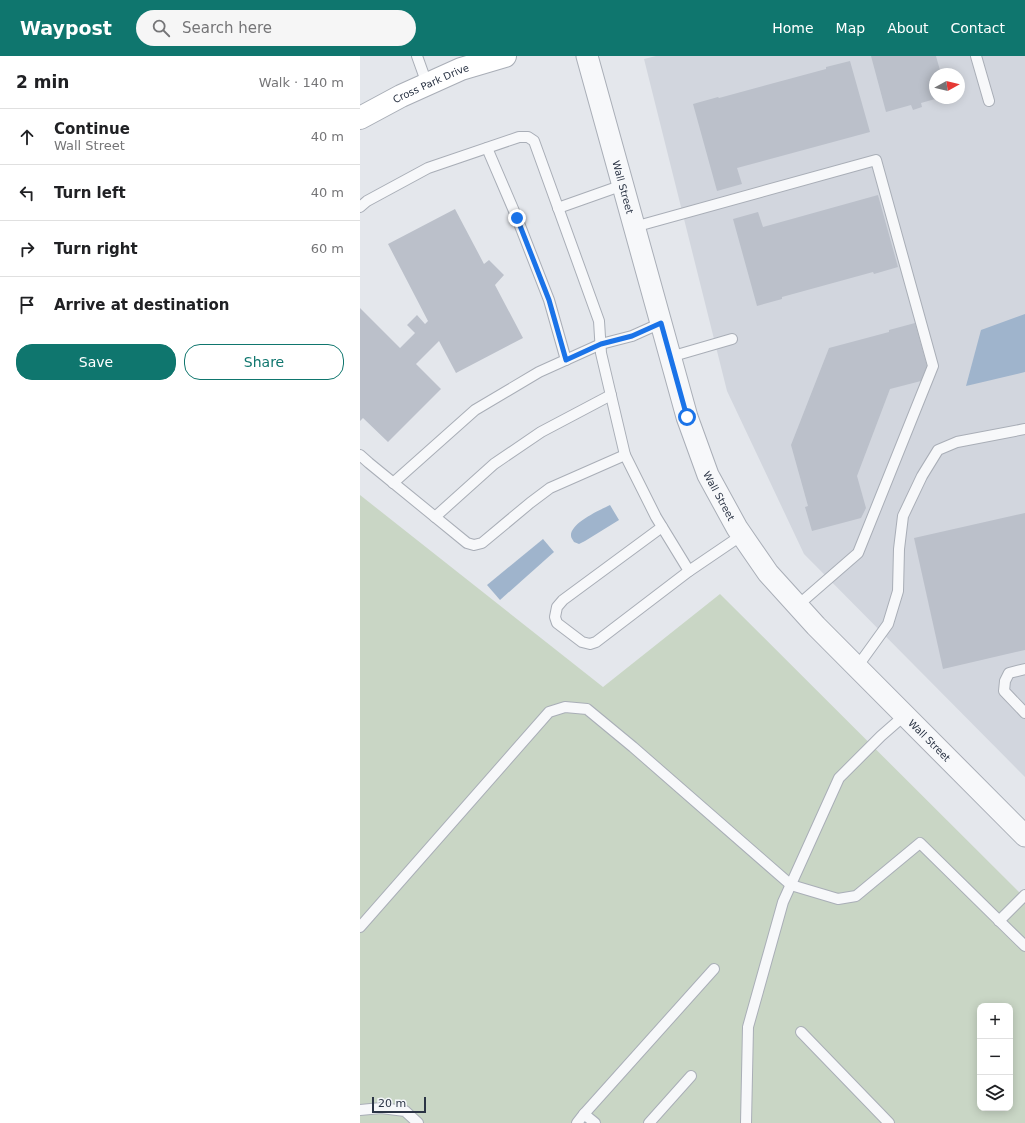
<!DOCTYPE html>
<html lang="en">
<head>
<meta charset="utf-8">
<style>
  body { margin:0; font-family:"DejaVu Sans",sans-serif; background:#f6f6f6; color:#202124 }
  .controls { position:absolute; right:12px; bottom:12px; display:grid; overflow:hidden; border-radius:8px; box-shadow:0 2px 10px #0003 }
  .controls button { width:36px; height:36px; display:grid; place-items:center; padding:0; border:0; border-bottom:1px solid #e0e0e0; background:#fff; color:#202124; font:20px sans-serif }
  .compass { position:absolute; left:569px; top:12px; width:36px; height:36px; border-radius:50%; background:#fff; box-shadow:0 2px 10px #0003; rotate:82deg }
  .scale { position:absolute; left:12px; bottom:10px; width:54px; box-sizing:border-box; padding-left:4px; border:2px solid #2b3445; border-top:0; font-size:11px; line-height:14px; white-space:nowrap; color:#2b3445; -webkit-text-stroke:3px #f4f6f9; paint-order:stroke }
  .stop { position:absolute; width:12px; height:12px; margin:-9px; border:3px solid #1a73e8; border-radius:50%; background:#fff }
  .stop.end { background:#1a73e8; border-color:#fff; box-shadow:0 1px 4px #0008 }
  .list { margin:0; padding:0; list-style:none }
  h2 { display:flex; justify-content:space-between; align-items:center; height:52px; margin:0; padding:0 16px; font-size:17px }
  h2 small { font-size:13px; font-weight:400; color:#757577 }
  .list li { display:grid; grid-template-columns:26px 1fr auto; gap:12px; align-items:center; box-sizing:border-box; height:56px; padding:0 16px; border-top:1px solid #e0e0e0 }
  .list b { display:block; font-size:15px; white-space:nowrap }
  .list p { margin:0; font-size:13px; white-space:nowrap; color:#757577 }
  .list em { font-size:13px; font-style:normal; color:#757577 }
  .actions { display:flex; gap:8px; padding:12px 16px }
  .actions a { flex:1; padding:9px 0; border:1px solid #0f766e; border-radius:16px; text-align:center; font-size:14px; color:#0f766e }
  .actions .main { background:#0f766e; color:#fff }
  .icon { flex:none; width:22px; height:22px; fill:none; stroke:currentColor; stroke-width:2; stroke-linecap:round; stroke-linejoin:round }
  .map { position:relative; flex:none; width:665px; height:1067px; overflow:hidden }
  header { display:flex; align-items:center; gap:24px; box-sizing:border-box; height:56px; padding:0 20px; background:#0f766e; color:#fff }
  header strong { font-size:19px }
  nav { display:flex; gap:22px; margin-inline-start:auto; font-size:14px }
  .search { width:280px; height:36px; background:#f6f6f6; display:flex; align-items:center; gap:10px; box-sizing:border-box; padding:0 14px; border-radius:22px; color:#757577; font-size:15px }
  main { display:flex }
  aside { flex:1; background:#fff }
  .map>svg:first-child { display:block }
</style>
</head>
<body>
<header>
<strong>Waypost</strong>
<div class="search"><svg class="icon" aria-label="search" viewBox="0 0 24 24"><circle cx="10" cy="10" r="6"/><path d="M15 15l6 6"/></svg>Search here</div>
<nav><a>Home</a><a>Map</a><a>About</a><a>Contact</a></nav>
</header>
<main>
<aside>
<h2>2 min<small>Walk · 140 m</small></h2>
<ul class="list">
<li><svg class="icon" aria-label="ahead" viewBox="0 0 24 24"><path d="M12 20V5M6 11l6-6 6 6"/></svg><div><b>Continue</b><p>Wall Street</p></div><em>40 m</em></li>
<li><svg class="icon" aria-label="left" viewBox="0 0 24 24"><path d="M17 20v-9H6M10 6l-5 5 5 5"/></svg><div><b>Turn left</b></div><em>40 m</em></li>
<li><svg class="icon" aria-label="right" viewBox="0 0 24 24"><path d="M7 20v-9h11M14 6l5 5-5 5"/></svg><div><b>Turn right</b></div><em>60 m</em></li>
<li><svg class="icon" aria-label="arrive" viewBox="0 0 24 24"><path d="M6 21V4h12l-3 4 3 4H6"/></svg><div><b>Arrive at destination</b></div></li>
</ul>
<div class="actions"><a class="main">Save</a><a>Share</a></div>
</aside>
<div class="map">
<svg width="665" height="1067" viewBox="0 0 665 1067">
  <rect width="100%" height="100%" fill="#e4e7ec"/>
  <!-- built -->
  <path fill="#d2d6de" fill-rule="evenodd" d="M296,0h369v721l-221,-223 -77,-163 -83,-332zM575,18h24v24h-24z"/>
  <!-- grass -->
  <path fill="#c9d6c5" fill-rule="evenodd" d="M0,439l243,192 117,-93 305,304v225h-665zM620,950h30v102h-30z"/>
  <!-- water -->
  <g fill="#9fb4cc">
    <path d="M665,258v58l-59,14 15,-56z"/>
    <path d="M250,449l9,15 -34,21 -6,3 -5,-2c-1,-2 -3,-4 -3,-6 -1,-13 29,-26 39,-31z"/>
    <path d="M183,483l11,13 -54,48 -13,-15z"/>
  </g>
  <!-- building -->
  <g fill="#bbc0ca">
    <path d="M511,0h65l5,18h-6v25l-14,4 1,4 -9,3 -2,-5 -25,7z"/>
    <path d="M490,5l20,71 -133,36 5,16 -25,7 -24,-87 25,-7 1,1 107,-29v-2z"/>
    <path d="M518,139l20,72 -24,7 -1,-2 -91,25v2l-25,7 -24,-87 25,-7 5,15z"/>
    <path d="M95,153l29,55 5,-4 15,15 -9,10 28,53 -67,35 -17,-32 -23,23 25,25 -53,53 -25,-24 -3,3v-113l40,40 15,-15 -8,-8 10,-10 8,9 3,-3 -40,-77z"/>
    <path d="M555,267l12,43 -6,15 -31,8 -33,87 9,32 -5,10 -49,13 -7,-24 3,-1 -17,-61 38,-97 60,-16v-2z"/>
    <path d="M665,457v137l-82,19 -29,-131z"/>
  </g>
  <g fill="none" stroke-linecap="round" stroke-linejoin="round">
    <!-- lane casing -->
    <g stroke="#a9aeb7" stroke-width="12">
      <g id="lane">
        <path d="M57,0l10,28"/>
        <path d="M616,0l13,45"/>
        <path d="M127,92l30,70 32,82 17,60"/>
        <path d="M0,151l7,-6 61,-33 91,-31h9l6,4 65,180 2,32 24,102"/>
        <path d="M198,152l65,-23"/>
        <path d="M274,171l242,-67 57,206 -75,187 -61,53"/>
        <path d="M310,301l62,-18"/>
        <path d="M0,399l9,8 98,80 7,2 8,-2 48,-40 20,-15 75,-33 31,62 33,54 53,-36"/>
        <path d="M33,427l82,-73 64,-38 62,-28 31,-8 29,-13"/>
        <path d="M75,461l59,-53 47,-32 70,-37"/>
        <path d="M302,471l-99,73 -6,7 -2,10 2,6 25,19 8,2 6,-2 93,-71"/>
        <path d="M497,611l31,-43 10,-33 1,-42 4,-33 19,-40 16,-26 19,-8 68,-13"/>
        <path d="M665,613l-16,4 -4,8 -1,10 21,22"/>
        <path d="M639,865l26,-26"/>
        <path d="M0,871l189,-215 16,-5 22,2 46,38 158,138 47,14 18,-3 64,-53 105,103"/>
        <path d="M441,976l88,91"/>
        <path d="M0,1054l21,-2 24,3 13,12"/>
        <path d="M217,1067l7,-9"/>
        <path d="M235,1067l-11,-9 130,-145"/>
        <path d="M289,1067l42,-47"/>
        <path d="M386,1067l2,-96 35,-125 56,-124 42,-42 24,-21"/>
      </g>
    </g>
    <!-- street casing -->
    <g stroke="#a9aeb7" stroke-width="23">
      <g id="street">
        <path id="s1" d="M227,0l100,361 21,58 29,53 31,45 48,53 209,210"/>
      </g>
    </g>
    <!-- secondary casing -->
    <g stroke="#a9aeb7" stroke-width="24">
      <g id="secondary">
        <path id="s2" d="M0,62l41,-22 60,-27 44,-13"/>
      </g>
    </g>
    <!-- lane -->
    <use href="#lane" stroke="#f7f8fa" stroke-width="10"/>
    <!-- street -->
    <use href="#street" stroke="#f7f8fa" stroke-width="21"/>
    <!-- secondary -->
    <use href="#secondary" stroke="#fff" stroke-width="22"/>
  </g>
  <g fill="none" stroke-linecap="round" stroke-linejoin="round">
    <!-- route -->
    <path stroke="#1a73e8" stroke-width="5" d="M157,162l32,82 17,60 35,-16 31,-8 29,-13 26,94"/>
  </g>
  <g text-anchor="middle" stroke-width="3" stroke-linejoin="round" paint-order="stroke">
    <!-- street labels -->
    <g font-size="10" fill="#2b3445" stroke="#f4f6f9">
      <text dy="4" stroke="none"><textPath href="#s2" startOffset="79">Cross Park Drive</textPath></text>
      <text dy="4" stroke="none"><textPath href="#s1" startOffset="136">Wall Street</textPath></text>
      <text dy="4" stroke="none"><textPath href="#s1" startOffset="460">Wall Street</textPath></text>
      <text dy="4" stroke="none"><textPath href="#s1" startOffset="784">Wall Street</textPath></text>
    </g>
  </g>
</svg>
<div class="controls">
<button>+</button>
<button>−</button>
<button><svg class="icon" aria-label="layers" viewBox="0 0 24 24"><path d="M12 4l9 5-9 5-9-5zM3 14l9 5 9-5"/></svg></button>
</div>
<svg class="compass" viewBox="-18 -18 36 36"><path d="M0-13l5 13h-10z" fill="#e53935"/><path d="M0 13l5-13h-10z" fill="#757577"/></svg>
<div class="scale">20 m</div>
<div class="stop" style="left:327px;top:361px"></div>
<div class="stop end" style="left:157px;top:162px"></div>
</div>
</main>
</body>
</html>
